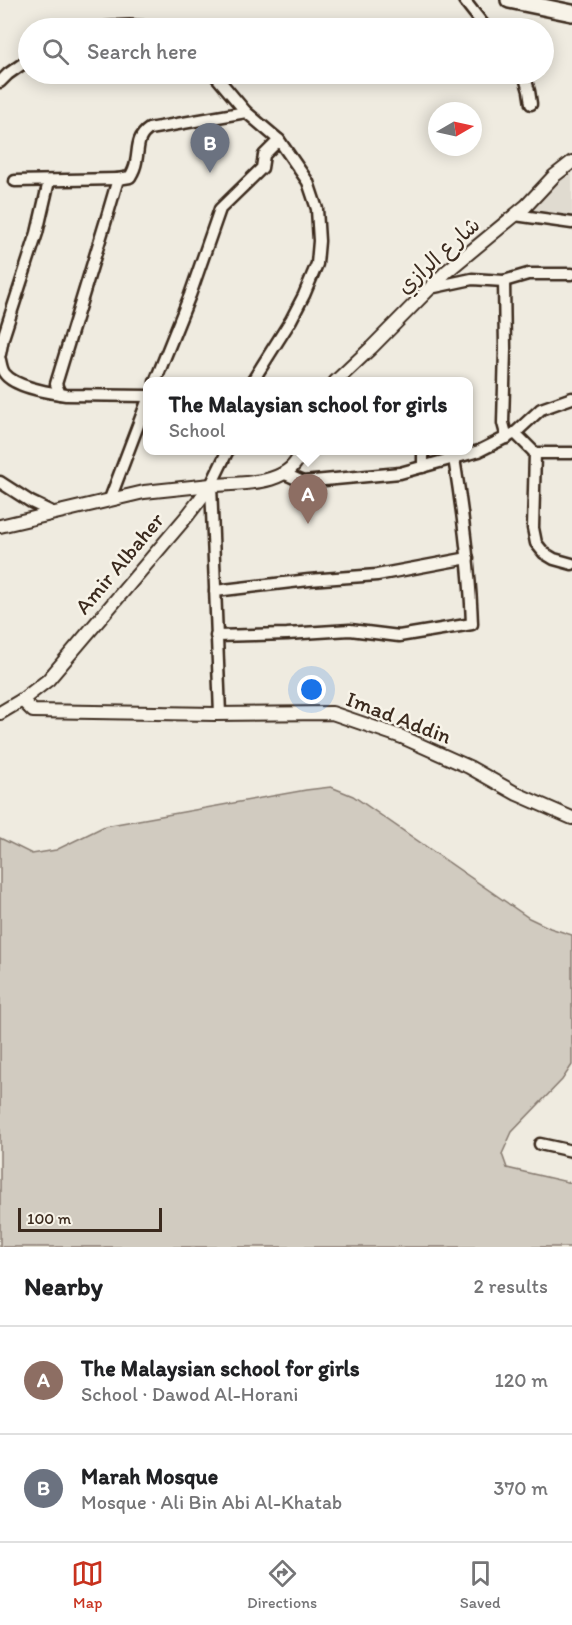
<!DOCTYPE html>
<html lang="en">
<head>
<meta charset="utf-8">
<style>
  body { margin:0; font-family:Itim,"Playpen Sans Arabic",sans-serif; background:#f6f6f6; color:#202124 }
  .compass { position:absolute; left:428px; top:102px; width:54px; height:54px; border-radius:50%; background:#fff; box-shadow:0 3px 15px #0003; rotate:81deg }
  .scale { position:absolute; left:18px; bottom:15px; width:144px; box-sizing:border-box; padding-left:6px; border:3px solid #3b2a1e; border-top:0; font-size:16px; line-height:21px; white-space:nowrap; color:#3b2a1e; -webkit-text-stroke:4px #f7f3e8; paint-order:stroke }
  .you { position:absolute; left:312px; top:690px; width:21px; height:21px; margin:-15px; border:4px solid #fff; border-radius:50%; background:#1a73e8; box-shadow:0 0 0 9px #1a73e833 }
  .badge { display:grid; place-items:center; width:39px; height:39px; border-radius:50%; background:#c8321e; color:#fff; font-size:20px; font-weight:700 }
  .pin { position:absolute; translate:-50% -50px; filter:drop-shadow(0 2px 3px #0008) }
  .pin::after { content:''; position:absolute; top:32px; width:21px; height:18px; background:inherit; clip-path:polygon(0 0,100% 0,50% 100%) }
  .popup { position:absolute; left:143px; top:377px; width:330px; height:78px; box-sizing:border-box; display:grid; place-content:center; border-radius:12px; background:#fff; filter:drop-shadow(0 2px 4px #0005); font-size:20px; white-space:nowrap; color:#757577 }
  .popup b { font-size:22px; color:#202124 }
  .popup::after { content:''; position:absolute; left:50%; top:100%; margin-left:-12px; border:12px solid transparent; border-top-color:#fff }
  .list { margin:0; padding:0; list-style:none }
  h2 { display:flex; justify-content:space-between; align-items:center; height:78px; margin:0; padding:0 24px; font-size:26px }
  h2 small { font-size:20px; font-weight:400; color:#757577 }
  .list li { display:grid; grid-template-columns:39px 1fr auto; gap:18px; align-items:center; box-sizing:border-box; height:108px; padding:0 24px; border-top:2px solid #e0e0e0 }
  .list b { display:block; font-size:22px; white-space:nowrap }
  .list p { margin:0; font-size:20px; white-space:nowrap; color:#757577 }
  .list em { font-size:20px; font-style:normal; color:#757577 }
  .icon { flex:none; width:33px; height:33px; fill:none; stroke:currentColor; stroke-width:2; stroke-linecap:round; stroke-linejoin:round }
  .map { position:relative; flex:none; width:572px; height:1247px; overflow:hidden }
  .search { position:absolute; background:#fff; box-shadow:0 3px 15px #0003; left:18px; right:18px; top:18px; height:66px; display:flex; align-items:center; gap:15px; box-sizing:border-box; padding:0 21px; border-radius:33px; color:#757577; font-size:22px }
  .sheet { height:294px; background:#fff }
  nav { display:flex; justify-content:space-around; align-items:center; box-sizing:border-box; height:84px; border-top:2px solid #e0e0e0; background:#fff; font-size:16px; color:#757577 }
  nav a { display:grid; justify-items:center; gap:3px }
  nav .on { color:#c8321e }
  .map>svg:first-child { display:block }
</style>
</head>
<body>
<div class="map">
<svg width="572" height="1247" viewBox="0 0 572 1247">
  <rect width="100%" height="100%" fill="#efebe0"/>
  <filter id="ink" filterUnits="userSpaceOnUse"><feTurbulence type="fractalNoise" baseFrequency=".0167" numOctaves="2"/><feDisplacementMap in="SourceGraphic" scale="12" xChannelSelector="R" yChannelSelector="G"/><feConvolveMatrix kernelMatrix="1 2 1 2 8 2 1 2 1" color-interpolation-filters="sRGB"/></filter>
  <g filter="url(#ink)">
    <!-- built -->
    <path fill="#e0dbd0" d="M572,162v60l-58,-6z"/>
    <!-- green -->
    <path fill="#d1cbc0" stroke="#867a6f" stroke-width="1.5" d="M331,787l22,9 176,122 21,10 22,7v130l-10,15 -50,52 -10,22 5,14 65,15v64h-572v-409l32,16 24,-4 49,-24 201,-36z"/>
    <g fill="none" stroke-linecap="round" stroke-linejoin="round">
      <!-- minor casing -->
      <g stroke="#3b2a1e" stroke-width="15">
        <g id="minor">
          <path d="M464,0l22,28"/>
          <path d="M100,28c19,-3 36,-4 55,0"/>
          <path d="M214,74l32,38 33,28 29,42 9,27 2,32 -2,23 -13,31 -13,25 -39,62"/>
          <path d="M524,74l5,17 2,13"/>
          <path d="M0,82l8,-8 20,-14"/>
          <path d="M15,181l103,-2"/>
          <path d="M515,215l57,8"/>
          <path d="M504,281l1,68 -2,74 4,15"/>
          <path d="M430,288l42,-9 32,2 24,-7h44"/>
          <path d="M0,354l3,-16 34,-105 12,-52"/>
          <path d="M0,360c1,5 2,11 5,14 9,12 41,18 55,20"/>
          <path d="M155,382l35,-87 30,-86 42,-41 2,-13 15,-15"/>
          <path d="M148,396l-82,-1 -6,-1 -4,-10 50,-164 12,-41 12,-2c3,-5 5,-9 6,-15 3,-14 0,-24 13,-33l97,-17"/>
          <path d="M515,433l20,20h37"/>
          <path d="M535,453l-2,75 3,15 8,10 10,6 18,5"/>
          <path d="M423,467v-17"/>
          <path d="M283,473l20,9 97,-9 79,-22 36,-18 26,-24 31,-11"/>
          <path d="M0,482l31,20 23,11"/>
          <path d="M110,499l38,-100"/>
          <path d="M215,591l94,-11 68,-5 91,-17"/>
          <path d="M216,636l71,-2 63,-4 49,6 73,-12c-2,-56 -9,-110 -18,-166"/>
          <path d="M220,714l-9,-229 17,-35"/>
          <path d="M540,1144l32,7"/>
        </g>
      </g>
      <!-- tertiary casing -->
      <g stroke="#3b2a1e" stroke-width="16">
        <g id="tertiary">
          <path d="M335,382l36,-34 75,-76 80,-66 28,-30 18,-14"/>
          <path d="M0,526l144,-34 67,-7"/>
          <path d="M22,700l11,11 182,3 117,-1 70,24 67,30 48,27 55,24"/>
          <path d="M0,713l22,-13 26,-20 140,-165 23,-30c28,-2 82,2 90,-35"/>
        </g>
      </g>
      <!-- primary casing -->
      <g stroke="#3b2a1e" stroke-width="20">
        <path id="primary" d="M509,0l63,13"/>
      </g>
      <!-- minor -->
      <use href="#minor" stroke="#f7f3e8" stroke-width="10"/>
      <!-- tertiary -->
      <use href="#tertiary" stroke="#f7f3e8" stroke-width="12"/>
      <!-- primary -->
      <use href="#primary" stroke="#f7f3e8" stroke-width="15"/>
    </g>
  </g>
  <g text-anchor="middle" stroke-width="5" stroke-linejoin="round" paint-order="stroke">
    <!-- street labels -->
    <g font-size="22" fill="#3b2a1e" stroke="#f7f3e8">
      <text transform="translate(438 255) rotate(-42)" y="8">شارع الرازي</text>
      <text transform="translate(119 563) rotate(-50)" y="8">Amir Albaher</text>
      <text transform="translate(399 717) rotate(21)" y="8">Imad Addin</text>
    </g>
  </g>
</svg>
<svg class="compass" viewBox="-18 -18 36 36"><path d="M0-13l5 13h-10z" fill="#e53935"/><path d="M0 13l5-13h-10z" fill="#757577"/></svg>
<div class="scale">100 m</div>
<div class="you"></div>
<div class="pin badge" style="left:308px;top:524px;background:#8d6e63">A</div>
<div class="popup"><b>The Malaysian school for girls</b>School</div>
<div class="pin badge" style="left:210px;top:173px;background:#6b7280">B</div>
<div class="search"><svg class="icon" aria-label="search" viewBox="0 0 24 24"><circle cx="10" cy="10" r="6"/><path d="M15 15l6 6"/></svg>Search here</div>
</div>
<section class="sheet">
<h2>Nearby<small>2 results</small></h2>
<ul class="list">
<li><span class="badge" style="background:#8d6e63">A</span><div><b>The Malaysian school for girls</b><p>School · Dawod Al-Horani</p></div><em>120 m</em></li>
<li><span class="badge" style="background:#6b7280">B</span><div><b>Marah Mosque</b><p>Mosque · Ali Bin Abi Al-Khatab</p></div><em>370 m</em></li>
</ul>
</section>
<nav>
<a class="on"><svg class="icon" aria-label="map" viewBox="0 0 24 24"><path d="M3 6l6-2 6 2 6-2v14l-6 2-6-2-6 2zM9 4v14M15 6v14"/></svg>Map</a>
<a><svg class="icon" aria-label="directions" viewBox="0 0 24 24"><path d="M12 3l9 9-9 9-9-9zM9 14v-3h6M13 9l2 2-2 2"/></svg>Directions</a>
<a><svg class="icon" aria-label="saved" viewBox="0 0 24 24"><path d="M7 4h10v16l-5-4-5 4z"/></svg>Saved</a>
</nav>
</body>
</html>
